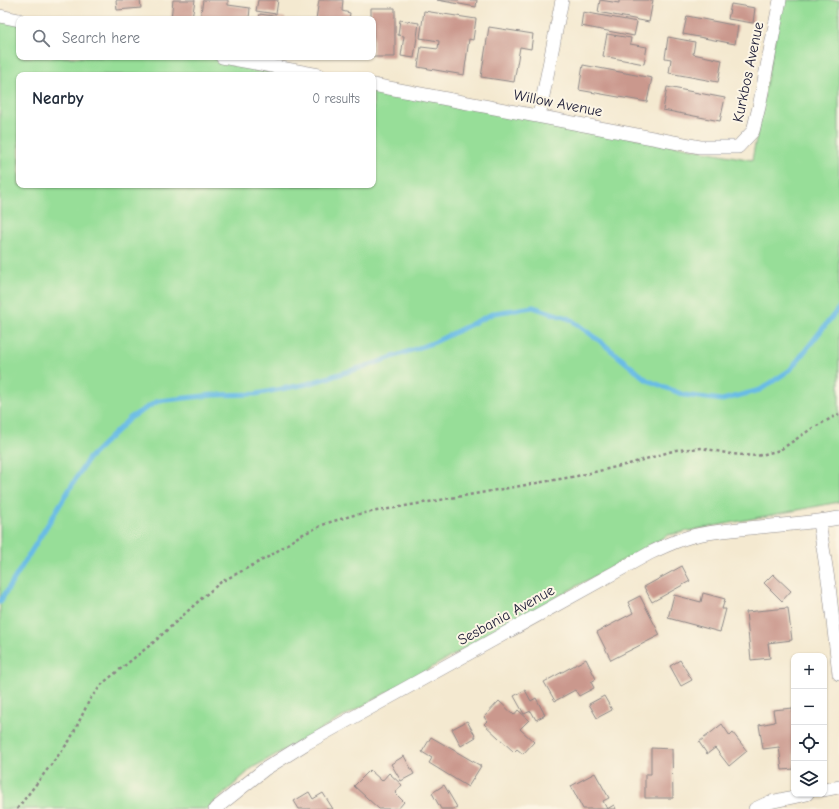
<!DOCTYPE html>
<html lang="en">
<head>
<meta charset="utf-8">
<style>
  body { margin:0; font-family:"Comic Neue",sans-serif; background:#f2f2f3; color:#1f2937 }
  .controls { position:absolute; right:12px; bottom:12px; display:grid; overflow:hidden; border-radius:8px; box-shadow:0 1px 3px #0004 }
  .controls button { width:36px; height:36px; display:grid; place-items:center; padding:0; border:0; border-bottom:1px solid #e0e1e3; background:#fff; color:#1f2937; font:20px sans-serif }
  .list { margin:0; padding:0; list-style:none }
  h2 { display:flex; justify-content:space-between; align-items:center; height:52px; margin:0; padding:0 16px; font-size:17px }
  h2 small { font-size:13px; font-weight:400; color:#747a83 }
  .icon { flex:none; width:22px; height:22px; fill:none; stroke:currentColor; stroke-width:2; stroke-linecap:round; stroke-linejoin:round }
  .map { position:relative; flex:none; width:839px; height:809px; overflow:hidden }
  .search { position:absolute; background:#fff; box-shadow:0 1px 3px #0004; left:16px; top:16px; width:360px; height:44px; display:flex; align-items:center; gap:10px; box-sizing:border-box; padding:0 14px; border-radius:8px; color:#747a83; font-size:15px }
  .panel { position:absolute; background:#fff; box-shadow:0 1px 3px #0004; left:16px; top:72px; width:360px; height:116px; border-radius:8px }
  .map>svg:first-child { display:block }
</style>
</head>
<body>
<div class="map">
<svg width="839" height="809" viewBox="0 0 839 809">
  <rect width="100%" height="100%" fill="#fcf5e5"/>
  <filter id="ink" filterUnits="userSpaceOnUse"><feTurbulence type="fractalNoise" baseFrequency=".025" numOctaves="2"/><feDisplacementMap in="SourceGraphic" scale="8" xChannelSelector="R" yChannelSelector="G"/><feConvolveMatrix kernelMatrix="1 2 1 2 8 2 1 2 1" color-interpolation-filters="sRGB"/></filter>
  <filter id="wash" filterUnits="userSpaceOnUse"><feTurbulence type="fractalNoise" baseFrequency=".012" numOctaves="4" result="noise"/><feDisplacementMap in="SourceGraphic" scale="16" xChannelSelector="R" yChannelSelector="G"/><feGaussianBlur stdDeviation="0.9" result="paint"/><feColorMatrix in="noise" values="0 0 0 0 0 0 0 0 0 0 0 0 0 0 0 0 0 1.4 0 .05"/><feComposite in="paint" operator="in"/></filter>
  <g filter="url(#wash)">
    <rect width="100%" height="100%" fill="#f4e9d0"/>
    <!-- green -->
    <path fill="#97de98" stroke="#5c806a" d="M782,0h57v502l-171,33 -416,233 -45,41h-207v-425l2,-1 -2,-19v-347l19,4v36h191l94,18h-285v110h354v-97l379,72z"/>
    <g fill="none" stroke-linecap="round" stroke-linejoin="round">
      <!-- stream -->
      <path stroke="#69bce5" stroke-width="5" d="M0,602l88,-143 42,-41 28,-17 55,-6 43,-1 51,-10 63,-19 65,-23 59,-29 39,-6 37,12 30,22 47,39 37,15 38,5 38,-10 30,-20 49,-62"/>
    </g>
    <g id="blocks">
      <!-- building -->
      <g fill="#ca988d">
        <path d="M116,0h24l1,8 -24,2z"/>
        <path d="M173,0h22l-3,19h-21z"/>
        <path d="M203,0h25v5l22,3 -1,11h-49z"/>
        <path d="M258,0h20l-2,14 -20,-3z"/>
        <path d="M319,0h24l-1,11 8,2 -1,6h-33z"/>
        <path d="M437,0h40l-1,7z"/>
        <path d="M600,0l19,3v-3h34l-4,22 -51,-10z"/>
        <path d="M731,4l24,4 -2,15 -25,-4z"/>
        <path d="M371,8h24v49h-22v-38h-2z"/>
        <path d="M424,11l52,8 -3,21 -4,-1 -5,36 -46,-8 3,-20 17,2 1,-8 -19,-3z"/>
        <path d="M583,12l54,10 -3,14 -53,-10z"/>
        <path d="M260,14l25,4v1h-26z"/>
        <path d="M687,16l51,10 -3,18 -52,-10z"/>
        <path d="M400,20l19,3 -5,35 -13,-2 3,-20 -6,-1z"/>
        <path d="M489,27l44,7 -2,15 -11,-2 -6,35 -33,-5z"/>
        <path d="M607,34l24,4 -1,6 17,3 -3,17 -41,-8z"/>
        <path d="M668,37l27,5 -2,12 29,6 -4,22 -49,-9 2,-14 -6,-1z"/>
        <path d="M583,65l69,13 -5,24 -68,-12z"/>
        <path d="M667,87l58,11 -5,23 -57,-11z"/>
        <path d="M682,566l8,15 -38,21 -8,-15z"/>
        <path d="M773,574l18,17 -9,10 -18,-18z"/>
        <path d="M703,593l22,6 -3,10h4l-6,23 -52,-14 6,-23 27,7z"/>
        <path d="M640,596l20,39 -49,25 -14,-28 36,-19 -5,-11z"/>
        <path d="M788,608l4,32 -24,3 2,15 -19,2 -5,-48z"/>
        <path d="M586,659l10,20 -5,3 3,6 -15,8 -4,-6 -20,11 -11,-19z"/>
        <path d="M680,660l12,20 -11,6 -11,-20z"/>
        <path d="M525,690l6,11 5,-3 9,17 -9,5 -5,-9 -7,3 -10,-18z"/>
        <path d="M604,696l8,14 -15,8 -8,-14z"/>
        <path d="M499,701l15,14 4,-5 11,10 -9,9 14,13 -11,12 -6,-5 -3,3 -30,-28 3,-3 -3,-4z"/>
        <path d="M793,708l1,61 -12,1 -3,-23 -16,2 -4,-24 16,-3 -2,-12z"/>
        <path d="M467,721l9,16 -15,9 -9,-17z"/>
        <path d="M722,724l8,12 3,-3 14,18 -18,15 -14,-18 -8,6 -8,-12z"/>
        <path d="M431,737l50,29 -13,21 -39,-24 3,-5 -10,-6z"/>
        <path d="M651,748l21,1 1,49h-28v-24h6z"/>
        <path d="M404,756l10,18 -13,7 -10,-17z"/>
        <path d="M370,770l12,11 7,-8 13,12 -7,8 9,9 -6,7h-19l-25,-23z"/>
        <path d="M595,773l14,25 -6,3 4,8 7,-4 2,4h-33l-12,-23z"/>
        <path d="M444,785l13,22 -4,2h-12l-9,-16z"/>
        <path d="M309,792l4,7 10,-6 10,16h-34l-5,-8z"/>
      </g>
    </g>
  </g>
  <g filter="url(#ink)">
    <use href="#blocks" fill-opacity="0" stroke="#8b8686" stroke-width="1"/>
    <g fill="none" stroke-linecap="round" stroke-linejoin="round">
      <!-- street casing -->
      <g stroke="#8b8686" stroke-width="14">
        <g id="street">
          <path d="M0,16l19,4"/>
          <path d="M222,57l97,18"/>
          <path d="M373,85l327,62h38l15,-16 6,-24 21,-107"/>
          <path d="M539,116l23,-116"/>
          <path d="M819,522l10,64 10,88"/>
          <path d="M824,790l15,-3"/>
          <path d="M215,809l50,-40 40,-25 345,-191c17,-8 34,-16 52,-19 45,-8 92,-8 137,-16"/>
          <path d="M755,809l15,-7 37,-8"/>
        </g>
      </g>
      <!-- path -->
      <path stroke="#8b8686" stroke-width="2.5" stroke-dasharray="3 3" stroke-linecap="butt" d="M17,809l53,-69 20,-41 13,-16 51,-41 48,-44 19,-16 49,-26 29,-20 28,-13 27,-8 223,-39 52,-12 47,-14 26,-2 29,6 26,2 23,-6 31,-21 28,-15"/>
      <!-- street -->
      <use href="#street" stroke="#fff" stroke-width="13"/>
    </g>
  </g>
  <g text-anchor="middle" stroke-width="4" stroke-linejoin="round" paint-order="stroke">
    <!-- street labels -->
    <g font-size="15" fill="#22223b" stroke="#fcf5e5">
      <text transform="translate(748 72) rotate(-78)" y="5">Kurkbos Avenue</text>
      <text transform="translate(558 103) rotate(11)" y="5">Willow Avenue</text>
      <text transform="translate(506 615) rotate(-29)" y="5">Sesbania Avenue</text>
    </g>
  </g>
</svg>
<div class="controls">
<button>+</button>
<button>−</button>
<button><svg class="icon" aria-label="locate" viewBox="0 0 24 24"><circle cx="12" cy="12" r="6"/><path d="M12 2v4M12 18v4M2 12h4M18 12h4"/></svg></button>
<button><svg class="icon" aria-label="layers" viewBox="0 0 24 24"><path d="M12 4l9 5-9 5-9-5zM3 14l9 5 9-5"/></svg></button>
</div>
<div class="search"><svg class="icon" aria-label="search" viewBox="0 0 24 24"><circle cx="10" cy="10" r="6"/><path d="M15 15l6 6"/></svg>Search here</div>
<section class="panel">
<h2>Nearby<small>0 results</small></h2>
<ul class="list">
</ul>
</section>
</div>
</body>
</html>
